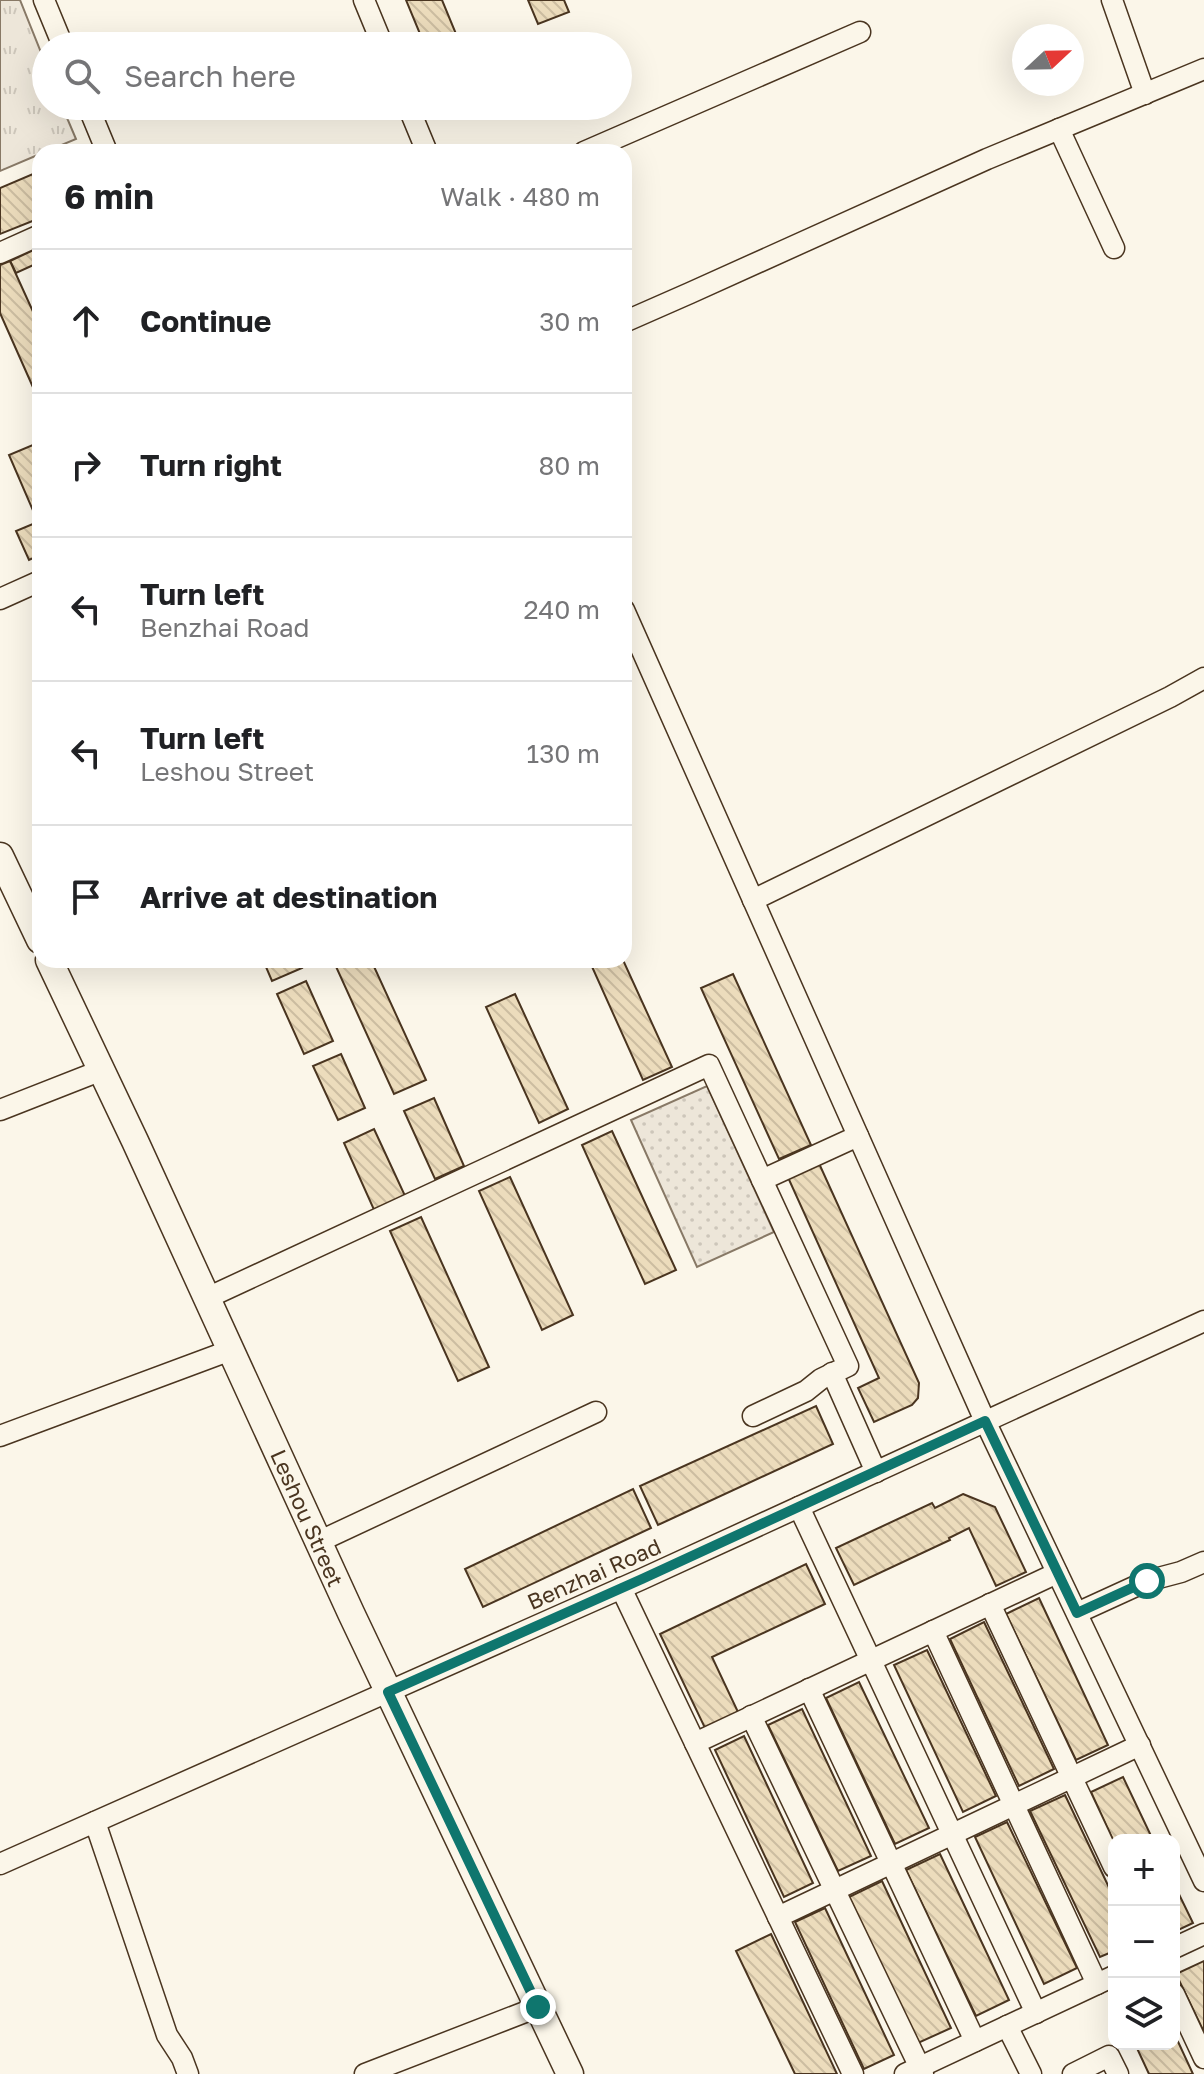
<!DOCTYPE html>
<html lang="en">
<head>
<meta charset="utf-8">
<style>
  body { margin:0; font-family:"Golos Text",sans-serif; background:#f6f6f6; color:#202124 }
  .controls { position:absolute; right:24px; bottom:24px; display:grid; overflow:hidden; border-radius:16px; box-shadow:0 8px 32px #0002 }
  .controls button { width:72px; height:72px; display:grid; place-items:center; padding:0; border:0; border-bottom:2px solid #e0e0e0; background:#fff; color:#202124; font:40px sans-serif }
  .compass { position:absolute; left:1012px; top:24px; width:72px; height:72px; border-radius:50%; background:#fff; box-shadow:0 8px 32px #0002; rotate:68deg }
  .stop { position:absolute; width:24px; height:24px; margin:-18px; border:6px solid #0f766e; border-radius:50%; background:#fff }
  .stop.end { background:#0f766e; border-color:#fff; box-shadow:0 2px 8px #0008 }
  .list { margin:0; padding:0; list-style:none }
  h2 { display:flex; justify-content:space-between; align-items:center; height:104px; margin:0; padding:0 32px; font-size:34px }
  h2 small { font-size:26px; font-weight:400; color:#757577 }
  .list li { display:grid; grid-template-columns:52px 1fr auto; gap:24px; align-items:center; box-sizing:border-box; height:144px; padding:0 32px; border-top:2px solid #e0e0e0 }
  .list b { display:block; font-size:30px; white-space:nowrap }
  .list p { margin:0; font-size:26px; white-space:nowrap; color:#757577 }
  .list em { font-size:26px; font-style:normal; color:#757577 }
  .icon { flex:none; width:44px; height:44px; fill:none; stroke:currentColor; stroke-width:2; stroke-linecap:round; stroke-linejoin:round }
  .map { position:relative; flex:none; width:1204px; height:2074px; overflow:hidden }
  .search { position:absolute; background:#fff; box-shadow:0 8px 32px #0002; left:32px; top:32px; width:600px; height:88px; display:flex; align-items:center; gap:20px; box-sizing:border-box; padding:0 28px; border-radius:44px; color:#757577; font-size:30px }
  .panel { position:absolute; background:#fff; box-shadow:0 8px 32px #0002; left:32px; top:144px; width:600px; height:824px; border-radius:24px }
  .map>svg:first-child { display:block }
</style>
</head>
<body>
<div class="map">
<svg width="1204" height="2074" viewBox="0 0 1204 2074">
  <defs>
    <pattern id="grass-dots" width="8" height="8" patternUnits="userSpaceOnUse" patternTransform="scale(2)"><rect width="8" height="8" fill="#ede6d9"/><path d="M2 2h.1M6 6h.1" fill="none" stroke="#cdc6ba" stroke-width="1.8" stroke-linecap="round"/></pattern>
    <pattern id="park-tufts" width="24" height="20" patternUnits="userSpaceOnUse" patternTransform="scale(2)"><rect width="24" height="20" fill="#ede6d9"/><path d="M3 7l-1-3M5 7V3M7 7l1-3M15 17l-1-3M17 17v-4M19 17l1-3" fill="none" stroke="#cdc6ba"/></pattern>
    <pattern id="building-back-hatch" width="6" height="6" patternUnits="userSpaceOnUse" patternTransform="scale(2)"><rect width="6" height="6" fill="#ecdcbc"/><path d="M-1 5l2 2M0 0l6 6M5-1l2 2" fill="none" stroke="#ccbda1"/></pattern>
  </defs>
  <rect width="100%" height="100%" fill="#fbf6e9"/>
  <!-- grass -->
  <path fill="url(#grass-dots)" stroke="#887966" stroke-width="2" d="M707,1086l67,146 -77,35 -66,-147z"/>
  <!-- park -->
  <path fill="url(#park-tufts)" stroke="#887966" stroke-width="2" d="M0,0h20l26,65v41h16l14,33 -31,13h-5v2l-40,17z"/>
  <!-- building -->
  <g fill="url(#building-back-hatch)" stroke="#4a3520" stroke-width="2">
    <path d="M406,0h36l19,46h-36z"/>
    <path d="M528,0h36l5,12 -31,12z"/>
    <path d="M40,171v47l-40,16v-46z"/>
    <path d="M40,247v15l-24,11 -6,-12z"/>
    <path d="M10,261l30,66v76l-40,-90v-48z"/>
    <path d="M40,442v79l-2,1 -29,-67z"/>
    <path d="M40,521v34l-11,5 -13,-29z"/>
    <path d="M263,960h35l4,8 -30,13z"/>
    <path d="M333,960h38l55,120 -32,14z"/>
    <path d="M589,960h34l49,107 -29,13z"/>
    <path d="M733,974l78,171 -32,14 -78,-171z"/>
    <path d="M306,981l27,60 -29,13 -27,-60z"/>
    <path d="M515,994l53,115 -29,14 -53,-116z"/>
    <path d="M341,1054l24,54 -27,12 -25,-54z"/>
    <path d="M434,1098l30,68 -29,13 -31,-68z"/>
    <path d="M374,1129l32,69 -31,14 -31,-69z"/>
    <path d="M612,1131l64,139 -31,14 -63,-139z"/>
    <path d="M817,1159l102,224 -1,15 -6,7 -38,17 -16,-34 21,-10 -93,-205z"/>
    <path d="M510,1177l63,138 -31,15 -63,-139z"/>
    <path d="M421,1217l68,150 -31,14 -68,-150z"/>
    <path d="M816,1406l17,38 -175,81 -18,-39z"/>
    <path d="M633,1489l18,39 -168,79 -18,-38z"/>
    <path d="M963,1494l32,13 31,65 -30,14 -27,-58 -20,10 1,2 -96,45 -18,-37 96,-45 3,5z"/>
    <path d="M806,1564l19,40 -113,53 26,55 -33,16 -45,-94z"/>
    <path d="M1039,1598l69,147 -32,15 -70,-146z"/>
    <path d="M984,1622l70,147 -35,17 -69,-147z"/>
    <path d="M927,1650l69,146 -33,16 -69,-147z"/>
    <path d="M859,1682l70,146 -34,16 -69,-146z"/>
    <path d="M802,1709l69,147 -33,15 -70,-146z"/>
    <path d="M744,1736l69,147 -29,14 -69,-147z"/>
    <path d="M1123,1777l30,63h-39v2l-23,-50z"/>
    <path d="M1065,1795l49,103v53l-14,6 -70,-146z"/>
    <path d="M1007,1822l70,146 -33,16 -69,-147z"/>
    <path d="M940,1854l69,146 -33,16 -70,-146z"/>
    <path d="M882,1881l69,147 -33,15 -69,-146z"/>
    <path d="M1174,1884l19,39 -19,9z"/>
    <path d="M825,1908l69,147 -30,14 -69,-147z"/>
    <path d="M771,1934l66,140h-42l-59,-123z"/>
    <path d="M1204,1961v71l-28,-58z"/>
    <path d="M1174,2033l19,41h-44l-14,-30h39z"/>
  </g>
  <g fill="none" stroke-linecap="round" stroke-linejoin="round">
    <!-- minor casing -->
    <g stroke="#4a3520" stroke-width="23">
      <g id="minor">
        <path d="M44,0l19,46"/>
        <path d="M364,0l19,46"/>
        <path d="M1112,0l33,94"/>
        <path d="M88,106l19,46"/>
        <path d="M408,106l19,46"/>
        <path d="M1059,129l55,119"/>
        <path d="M584,152l276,-120"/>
        <path d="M0,253l40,-18"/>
        <path d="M624,322l66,-29 297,-134 217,-90"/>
        <path d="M0,599l40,-18"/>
        <path d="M624,610l361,811 219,460"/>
        <path d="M753,900l417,-203 34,-19"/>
        <path d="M0,1110l102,-40"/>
        <path d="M762,1180l96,-44"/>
        <path d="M207,1298l502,-233 139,301 -27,13 -15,12 -53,25"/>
        <path d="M832,1373l44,99"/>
        <path d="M0,1436l231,-86"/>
        <path d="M799,1507l237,506"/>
        <path d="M318,1542l278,-130"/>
        <path d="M621,1588l232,486"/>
        <path d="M990,1604l124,263"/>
        <path d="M1077,1613l70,-32 34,-9 23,-10"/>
        <path d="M933,1631l164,353"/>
        <path d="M809,1689l166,352"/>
        <path d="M751,1716l172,358"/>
        <path d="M695,1743l362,-170"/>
        <path d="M95,1822l72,213 15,23 6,16"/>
        <path d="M0,1864l642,-285 562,-258"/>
        <path d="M778,1917l362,-172"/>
        <path d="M1174,1948l30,-14"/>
        <path d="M1174,1994l30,64"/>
        <path d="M1007,2026l24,48"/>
        <path d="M365,2074l173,-67"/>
        <path d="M905,2074l209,-98"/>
        <path d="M1073,2074l36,-18 9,18"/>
      </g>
    </g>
    <!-- major casing -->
    <g stroke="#4a3520" stroke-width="29">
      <g id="major">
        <path d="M0,856l40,84"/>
        <path d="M49,960l86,181 216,472 219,461"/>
      </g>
    </g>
    <!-- minor -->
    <use href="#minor" stroke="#fbf6e9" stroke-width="20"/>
    <!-- major -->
    <use href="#major" stroke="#fbf6e9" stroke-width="26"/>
  </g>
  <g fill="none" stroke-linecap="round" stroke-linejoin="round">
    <!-- route -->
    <path stroke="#0f766e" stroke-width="10" d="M538,2007l-150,-315 254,-113 343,-158 92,192 70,-32"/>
  </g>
  <g text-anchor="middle" stroke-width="6" stroke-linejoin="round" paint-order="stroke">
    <!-- street labels -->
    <g font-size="22" fill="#4a3520" stroke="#fbf6e9">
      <text transform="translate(307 1518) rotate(66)" y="8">Leshou Street</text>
      <text transform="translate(594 1574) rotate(-24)" y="8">Benzhai Road</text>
    </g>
  </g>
</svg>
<div class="controls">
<button>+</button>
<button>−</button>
<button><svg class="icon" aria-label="layers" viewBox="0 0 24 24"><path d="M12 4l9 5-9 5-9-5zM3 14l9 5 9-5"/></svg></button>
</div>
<svg class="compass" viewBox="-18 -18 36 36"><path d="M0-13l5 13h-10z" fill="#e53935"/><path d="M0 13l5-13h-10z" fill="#757577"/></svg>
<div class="stop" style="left:1147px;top:1581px"></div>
<div class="stop end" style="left:538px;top:2007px"></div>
<div class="search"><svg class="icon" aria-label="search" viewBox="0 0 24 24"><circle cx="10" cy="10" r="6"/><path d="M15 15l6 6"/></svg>Search here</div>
<section class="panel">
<h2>6 min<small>Walk · 480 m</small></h2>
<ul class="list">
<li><svg class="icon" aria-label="ahead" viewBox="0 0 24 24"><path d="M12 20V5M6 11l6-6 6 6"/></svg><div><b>Continue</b></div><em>30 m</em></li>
<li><svg class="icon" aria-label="right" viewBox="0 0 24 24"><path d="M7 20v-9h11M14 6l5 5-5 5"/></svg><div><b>Turn right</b></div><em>80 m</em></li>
<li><svg class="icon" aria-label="left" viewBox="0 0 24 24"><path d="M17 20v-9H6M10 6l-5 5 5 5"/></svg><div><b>Turn left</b><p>Benzhai Road</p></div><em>240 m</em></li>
<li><svg class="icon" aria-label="left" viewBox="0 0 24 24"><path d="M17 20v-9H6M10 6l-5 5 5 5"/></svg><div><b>Turn left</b><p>Leshou Street</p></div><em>130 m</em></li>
<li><svg class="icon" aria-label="arrive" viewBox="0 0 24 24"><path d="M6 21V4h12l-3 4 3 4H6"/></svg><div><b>Arrive at destination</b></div></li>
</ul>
</section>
</div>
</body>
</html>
